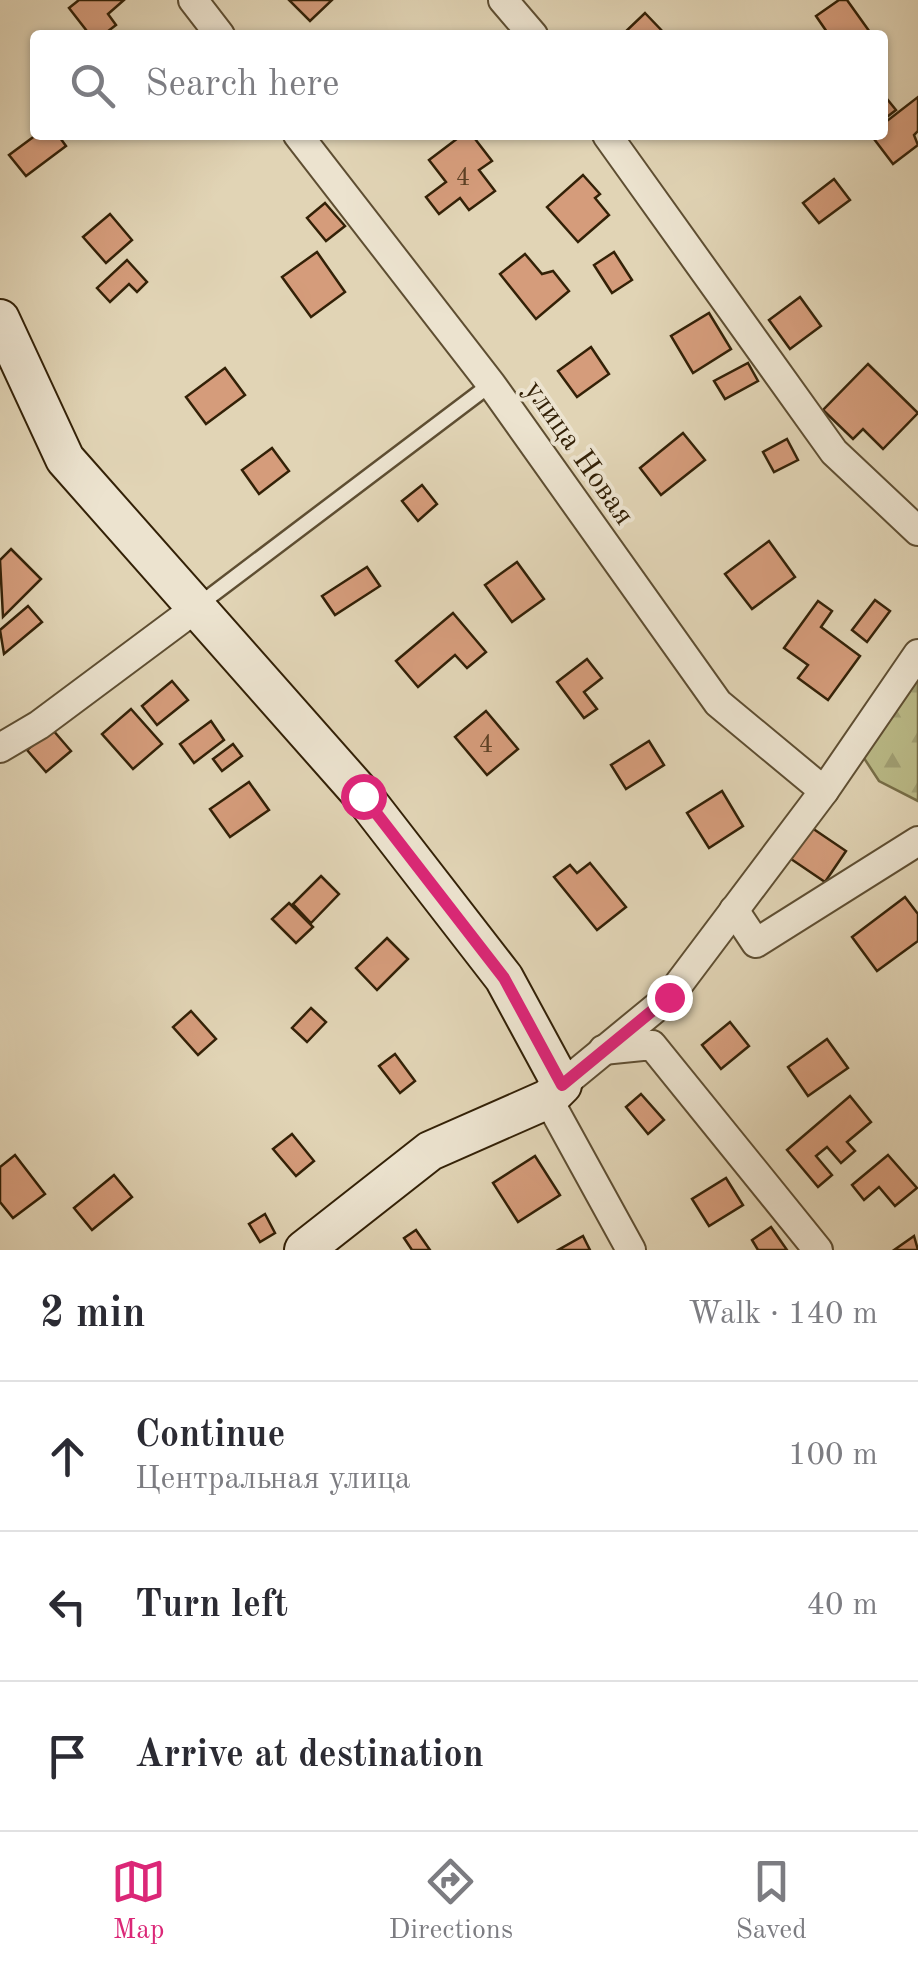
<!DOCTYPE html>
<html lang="en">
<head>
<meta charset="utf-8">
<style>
  body { margin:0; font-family:"Old Standard TT",serif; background:#f2f2f3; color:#2b2b33 }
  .stop { position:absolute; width:30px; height:30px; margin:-22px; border:8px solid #db2777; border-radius:50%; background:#fff }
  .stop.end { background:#db2777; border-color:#fff; box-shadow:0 2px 10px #0008 }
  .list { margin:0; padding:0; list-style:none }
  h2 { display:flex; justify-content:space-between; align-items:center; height:130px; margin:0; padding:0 40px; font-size:42px }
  h2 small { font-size:32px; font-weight:400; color:#7c7c81 }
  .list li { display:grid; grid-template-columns:65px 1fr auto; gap:30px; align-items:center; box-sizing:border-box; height:150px; padding:0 40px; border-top:2px solid #e1e1e2 }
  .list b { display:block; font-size:38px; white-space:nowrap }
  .list p { margin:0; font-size:32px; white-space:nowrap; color:#7c7c81 }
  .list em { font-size:32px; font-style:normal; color:#7c7c81 }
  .icon { flex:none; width:55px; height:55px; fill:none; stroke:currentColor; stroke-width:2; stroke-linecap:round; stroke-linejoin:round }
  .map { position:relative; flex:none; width:918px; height:1250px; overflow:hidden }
  .search { position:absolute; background:#fff; box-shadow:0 2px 8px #0004; left:30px; right:30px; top:30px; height:110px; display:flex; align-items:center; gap:25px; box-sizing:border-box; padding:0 35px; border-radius:10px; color:#7c7c81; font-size:38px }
  .sheet { height:580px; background:#fff }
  nav { display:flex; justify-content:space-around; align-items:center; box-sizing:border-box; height:140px; border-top:2px solid #e1e1e2; background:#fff; font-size:28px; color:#7c7c81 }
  nav a { display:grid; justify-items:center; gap:5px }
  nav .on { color:#db2777 }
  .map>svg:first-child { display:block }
</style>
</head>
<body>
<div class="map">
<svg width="918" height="1250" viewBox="0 0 918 1250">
  <defs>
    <pattern id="forest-firs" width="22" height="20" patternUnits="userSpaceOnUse" patternTransform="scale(2.5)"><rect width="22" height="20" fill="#bb8"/><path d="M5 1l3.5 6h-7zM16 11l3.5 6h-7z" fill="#a1a074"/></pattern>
  </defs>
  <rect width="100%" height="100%" fill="#e1d4b5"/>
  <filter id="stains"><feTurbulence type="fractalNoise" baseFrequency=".002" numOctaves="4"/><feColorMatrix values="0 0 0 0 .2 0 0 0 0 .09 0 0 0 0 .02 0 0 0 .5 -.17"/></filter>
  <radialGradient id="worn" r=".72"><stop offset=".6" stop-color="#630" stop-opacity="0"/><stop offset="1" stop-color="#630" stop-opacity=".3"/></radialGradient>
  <!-- forest -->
  <path fill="url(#forest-firs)" stroke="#776e48" stroke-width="2.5" d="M918,670v131l-39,-20 -19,-29z"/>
  <!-- building -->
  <g fill="#d59c7b" stroke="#332107" stroke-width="2.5">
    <path d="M79,0h45l-16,14 8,11 -13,10h-13l-21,-27z"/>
    <path d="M289,0h43l-22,21z"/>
    <path d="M839,0h8l25,35h-43l-13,-19z"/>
    <path d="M645,13l21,22h-44z"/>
    <path d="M883,94l13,16 -13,10z"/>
    <path d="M918,97v34l-4,4 4,10 -25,19 -22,-29h12v-11z"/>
    <path d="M36,135h22l8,11 -40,30 -17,-21z"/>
    <path d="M462,135h10l20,26 -13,9 16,21 -26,19 -9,-12 -21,16 -13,-17 20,-15 -17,-22z"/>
    <path d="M583,175l17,19 -5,4 14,17 -31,27 -31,-35z"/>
    <path d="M834,179l16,21 -31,23 -16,-20z"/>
    <path d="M325,203l20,23 -19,15 -19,-23z"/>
    <path d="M110,214l22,26 -26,23 -23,-26z"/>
    <path d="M317,252l28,40 -34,25 -29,-40z"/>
    <path d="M614,252l18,28 -20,13 -18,-28z"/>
    <path d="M525,254l17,20 11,-3 16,20 -33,28 -36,-45z"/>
    <path d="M127,260l20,22 -10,10 -8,-8 -19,18 -13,-14z"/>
    <path d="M800,297l21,29 -31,23 -21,-29z"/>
    <path d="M709,313l22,36 -38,24 -22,-37z"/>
    <path d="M591,347l18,27 -32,23 -19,-26z"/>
    <path d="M748,363l10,18 -33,18 -11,-18z"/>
    <path d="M868,364l50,49 -35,36 -20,-20 -10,10 -30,-29z"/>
    <path d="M225,368l20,27 -39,29 -20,-27z"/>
    <path d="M683,433l22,27 -44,35 -21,-27z"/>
    <path d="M787,439l11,21 -24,12 -11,-20z"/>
    <path d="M272,448l17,23 -30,23 -17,-24z"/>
    <path d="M422,485l15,19 -19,17 -16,-20z"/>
    <path d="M769,541l26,36 -43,32 -27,-35z"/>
    <path d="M11,549l30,30 -38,38 -3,-57z"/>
    <path d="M517,562l27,37 -32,23 -27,-37z"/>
    <path d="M367,567l13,19 -45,29 -13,-19z"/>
    <path d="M875,600l15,11 -23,31 -15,-12z"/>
    <path d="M818,601l14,10 -11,16 39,29 -32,44 -30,-22 10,-13 -24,-17z"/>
    <path d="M28,606l14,16 -38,32 -4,-24z"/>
    <path d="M453,613l33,39 -19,16 -12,-13 -37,32 -22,-26z"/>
    <path d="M587,659l15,19 -18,14 13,17 -13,9 -27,-36z"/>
    <path d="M172,681l16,19 -31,25 -15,-19z"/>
    <path d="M131,709l31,35 -29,25 -31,-35z"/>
    <path d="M486,711l32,38 -31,26 -32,-38z"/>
    <path d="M211,721l13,19 -30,23 -14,-19z"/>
    <path d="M52,729l19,22 -25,21 -19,-22z"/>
    <path d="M649,741l15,24 -38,24 -15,-24z"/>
    <path d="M233,744l9,12 -20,15 -9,-12z"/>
    <path d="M249,782l20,28 -39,27 -20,-28z"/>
    <path d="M722,791l21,35 -34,22 -22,-35z"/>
    <path d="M812,828l34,23 -21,31 -34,-23z"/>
    <path d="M590,863l36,44 -29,23 -43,-53 16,-12 7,8z"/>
    <path d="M321,876l18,18 -28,29 -18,-19z"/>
    <path d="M905,897l13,17v27l-41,30 -25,-34z"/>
    <path d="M289,903l24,24 -17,16 -24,-24z"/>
    <path d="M387,938l21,21 -31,31 -21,-22z"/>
    <path d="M311,1008l15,14 -19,20 -15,-14z"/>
    <path d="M191,1011l25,28 -18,16 -25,-28z"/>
    <path d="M730,1022l19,24 -28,23 -19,-24z"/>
    <path d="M827,1039l21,29 -40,28 -20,-29z"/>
    <path d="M395,1054l20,27 -15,12 -21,-27z"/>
    <path d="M641,1094l23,26 -16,14 -22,-27z"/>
    <path d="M850,1096l21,26 -24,20 8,9 -14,12 -14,-16 -11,9 16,19 -14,12 -31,-37z"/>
    <path d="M292,1134l22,27 -18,15 -23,-27z"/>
    <path d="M15,1155l30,39 -32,24 -13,-16v-35z"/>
    <path d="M888,1155l29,33 -22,18 -16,-19 -15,13 -12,-15z"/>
    <path d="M535,1156l25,39 -42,27 -25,-39z"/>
    <path d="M114,1175l18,22 -40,33 -18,-22z"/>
    <path d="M726,1178l17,27 -34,21 -17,-27z"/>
    <path d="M265,1214l10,19 -15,9 -11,-18z"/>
    <path d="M771,1227l16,23h-29l-6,-10z"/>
    <path d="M416,1230l14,20h-18l-8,-12z"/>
    <path d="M583,1236l7,14h-32z"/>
    <path d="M914,1236l4,14h-24z"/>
  </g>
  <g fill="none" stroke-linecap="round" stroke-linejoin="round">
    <!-- lane casing -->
    <g stroke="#5e4e32" stroke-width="19">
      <path id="lane" d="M196,607l295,-223"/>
    </g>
    <!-- street casing -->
    <g stroke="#5e4e32" stroke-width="32">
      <g id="street">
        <path d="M193,0l27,35"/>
        <path d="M503,0l30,35"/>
        <path d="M298,135l193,249 227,319 106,88"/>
        <path d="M607,135l227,317 84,79"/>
        <path d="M0,748l39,-23 157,-117"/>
        <path d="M734,910l22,33 162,-102"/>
        <path d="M603,1050l49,-5 166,205"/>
        <path d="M562,1085l107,-88 155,-206 94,-137"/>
        <path d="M548,1099l83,151"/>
      </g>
    </g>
    <!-- secondary casing -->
    <g stroke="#332107" stroke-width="42">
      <path id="secondary" d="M0,319l65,140 298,337 141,182 58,107 -14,14 -118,52 -126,99"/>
    </g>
    <!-- lane -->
    <use href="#lane" stroke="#ece3cf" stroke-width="14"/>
    <!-- street -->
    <use href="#street" stroke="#ece3cf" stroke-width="28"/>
    <!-- secondary -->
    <use href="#secondary" stroke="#ece3cf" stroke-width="38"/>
  </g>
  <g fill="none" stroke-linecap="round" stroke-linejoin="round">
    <!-- route -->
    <path stroke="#db2777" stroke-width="12" d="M363,796l141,182 58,107 107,-88"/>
  </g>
  <g text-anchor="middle" stroke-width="8" stroke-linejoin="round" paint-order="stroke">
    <!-- number labels -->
    <g font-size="25" fill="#5c4024">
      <text x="463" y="185">4</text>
      <text x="486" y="752">4</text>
    </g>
    <!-- street labels -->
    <g font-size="30" fill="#332107" stroke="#ece3cf">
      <text transform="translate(580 452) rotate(55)" y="10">улица Новая</text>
    </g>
  </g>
  <rect width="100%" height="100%" filter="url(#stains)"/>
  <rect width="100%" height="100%" fill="url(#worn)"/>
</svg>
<div class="stop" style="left:363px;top:796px"></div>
<div class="stop end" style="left:669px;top:997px"></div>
<div class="search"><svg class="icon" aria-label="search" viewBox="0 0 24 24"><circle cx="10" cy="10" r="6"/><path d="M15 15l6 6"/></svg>Search here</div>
</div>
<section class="sheet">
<h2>2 min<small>Walk · 140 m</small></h2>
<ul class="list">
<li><svg class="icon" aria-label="ahead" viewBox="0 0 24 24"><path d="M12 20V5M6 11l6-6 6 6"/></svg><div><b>Continue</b><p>Центральная улица</p></div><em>100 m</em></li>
<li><svg class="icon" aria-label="left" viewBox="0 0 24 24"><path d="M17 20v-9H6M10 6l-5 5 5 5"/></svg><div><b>Turn left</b></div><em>40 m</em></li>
<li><svg class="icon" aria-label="arrive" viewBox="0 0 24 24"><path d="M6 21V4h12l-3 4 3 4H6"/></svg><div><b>Arrive at destination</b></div></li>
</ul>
</section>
<nav>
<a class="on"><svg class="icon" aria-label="map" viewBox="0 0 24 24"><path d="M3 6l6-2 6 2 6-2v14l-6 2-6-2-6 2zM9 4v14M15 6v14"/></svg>Map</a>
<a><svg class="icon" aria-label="directions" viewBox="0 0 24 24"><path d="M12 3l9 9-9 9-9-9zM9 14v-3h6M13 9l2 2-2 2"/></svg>Directions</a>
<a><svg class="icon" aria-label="saved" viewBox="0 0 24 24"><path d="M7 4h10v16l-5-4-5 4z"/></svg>Saved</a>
</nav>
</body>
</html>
